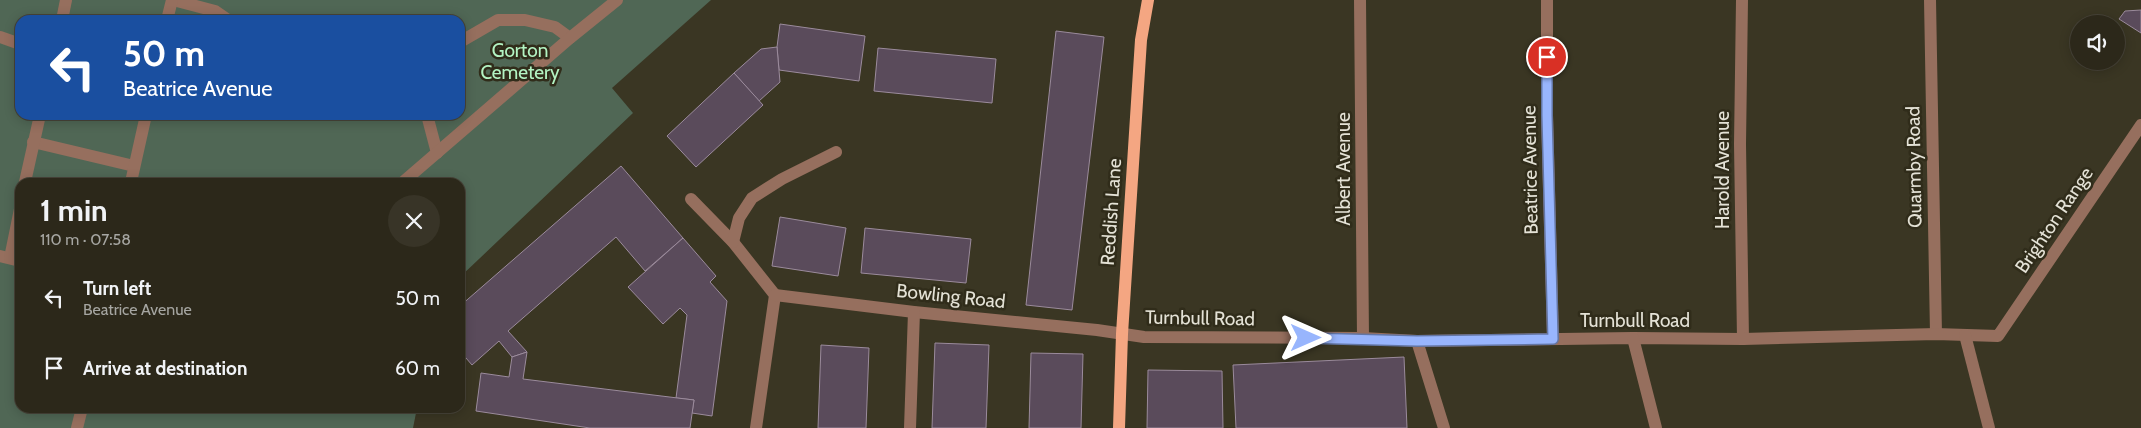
<!DOCTYPE html>
<meta charset="utf-8">
<style>
:root{--surface:#2c281a;--page:#383427;--text:#f1f3f6;--muted:#a6a6a2;--line:#484439}
body{margin:0;font-family:Cabin,sans-serif;background:var(--page);color:var(--text);height:100vh;display:flex;flex-direction:column;font-size:19px;white-space:nowrap}
*{box-sizing:border-box;margin:0}
p{font-size:16px;color:var(--muted)}
.icon{flex:none;width:28px;height:28px;fill:none;stroke:currentColor;stroke-width:2;stroke-linecap:round;stroke-linejoin:round}
.map{position:relative;flex:1;overflow:hidden}
.side{position:absolute;left:15px;top:178px;width:450px;height:235px;display:flex;flex-direction:column;background:var(--surface);border-radius:15px;box-shadow:0 2px 12px #0003,0 0 0 1px var(--line)}
.side>*{flex:none}
.hud{position:absolute;left:15px;top:15px;width:450px;height:105px;border-radius:15px;box-shadow:0 2px 12px #0003,0 0 0 1px var(--line);background:#1a4fa0;color:#fff;overflow:hidden}
.fabs{position:absolute;left:2070px;top:15px;display:grid;gap:10px}
.fabs a{display:grid;place-items:center;width:55px;height:55px;border-radius:50%;background:var(--surface);box-shadow:0 2px 12px #0003,0 0 0 1px var(--line);font-size:25px}
.pin{position:absolute;display:grid;place-items:center;width:42px;height:42px;color:#fff;margin:-21px;border:2px solid #fff;border-radius:50%;box-shadow:0 1px 5px #0007}
.me{position:absolute;width:55px;margin:-28px;rotate:90deg;stroke-linejoin:round;filter:drop-shadow(0 0 4px #0008)}
.turn{display:flex;align-items:center;gap:18px;height:105px;padding:0 25px;font-size:22px}
.turn .icon{width:65px;height:65px;stroke-width:2.5}
.turn b{display:block;font-size:35px;line-height:42px}
.round{display:grid;place-items:center;flex:none;width:52px;height:52px;border-radius:26px;background:var(--page)}
.headline{display:flex;align-items:center;justify-content:space-between;height:85px;padding:0 25px}
h1{font-size:30px;font-weight:700;line-height:38px}
ul{padding:0;list-style:none}
li{display:flex;align-items:center;gap:15px;height:70px;padding:0 25px}
li div{flex:1}
li b{display:block;font-size:19px}
li em{font-style:normal}
.map>svg:first-child{display:block}
.green{fill:#506755;fill-rule:evenodd}
.building{fill:#5a4b5b;stroke:#9b8b9c}
.lines{fill:none;stroke-linecap:round;stroke-linejoin:round}
.minor{stroke:#966f5e;stroke-width:12}
.major{stroke:#f4a682;stroke-width:12}
.route-casing{stroke:#6376a4;stroke-width:12}
.route{stroke:#98b5fd;stroke-width:9}
.labels{text-anchor:middle;dominant-baseline:central;stroke-width:5;stroke-linejoin:round;paint-order:stroke}
.park-label{font-size:19px;fill:#b3f4c3;stroke:#302c1a}
.street-label{font-size:19px;fill:#e4e2d6;stroke:#302c1a}
</style>
<div class="map">
<svg width="2141" height="428" viewBox="0 0 2141 428">
<rect width="100%" height="100%" fill="#3a3623"/>
<path class="green" d="M0,0H711L612,88L633,113L460,277V182H20V408H417L413,428H0ZM20,20H460V115H20Z"/>
<g class="building">
<polygon points="2141,10 2141,33 2119,19 2125,11"/>
<polygon points="780,24 865,36 859,81 779,70 777,47"/>
<polygon points="1056,31 1104,37 1072,310 1026,305"/>
<polygon points="777,47 780,82 759,101 734,73 761,49"/>
<polygon points="878,48 996,59 992,103 874,91"/>
<polygon points="734,73 763,105 696,167 667,136"/>
<polygon points="621,166 683,238 645,271 616,237 508,331 527,352 512,357 499,341 472,365 460,351 460,306"/>
<polygon points="780,217 846,228 838,276 772,266"/>
<polygon points="865,228 971,239 966,283 861,273"/>
<polygon points="683,238 716,276 710,282 727,301 712,416 692,413 694,400 676,398 687,315 680,308 663,324 628,287"/>
<polygon points="935,343 989,345 986,428 932,428"/>
<polygon points="821,345 869,348 866,428 818,428"/>
<polygon points="527,352 523,379 694,400 690,428 590,428 476,411 481,373 509,377 512,357"/>
<polygon points="1031,353 1083,354 1081,428 1029,428"/>
<polygon points="1404,357 1407,428 1236,428 1233,365"/>
<polygon points="1148,370 1222,371 1223,428 1147,428"/>
</g>
<g class="lines">
<g class="minor">
<polyline points="173,0 215,11 228,20"/>
<polyline points="1360,0 1363,338"/>
<polyline points="1547,0 1547,115 1553,339"/>
<polyline points="1742,0 1740,144 1743,339"/>
<polyline points="1930,0 1936,334"/>
<polyline points="62,20 66,0"/>
<polyline points="167,20 172,0"/>
<polyline points="0,37 20,44"/>
<polyline points="460,42 498,20 525,20 555,27 570,38"/>
<polyline points="427,115 437,153"/>
<polyline points="33,142 134,166"/>
<polyline points="25,182 40,115"/>
<polyline points="131,182 146,115"/>
<polyline points="403,182 570,38 617,0"/>
<polyline points="691,199 733,242 775,295 756,428"/>
<polyline points="733,242 739,218 752,198 782,179 836,152"/>
<polyline points="0,256 20,261"/>
<polyline points="10,258 20,209"/>
<polyline points="775,295 914,312 1097,330 1144,337 1363,338 1417,341 1633,338 1743,339 1936,334 1998,336 2141,125"/>
<polyline points="1965,335 1989,428"/>
<polyline points="1633,338 1656,428"/>
<polyline points="1417,341 1444,428"/>
<polyline points="77,428 82,408"/>
<polyline points="910,428 914,312"/>
</g>
<polyline class="major" points="1119,428 1122,334 1141,40 1148,0"/>
</g>
<g class="lines">
<g class="route-casing">
<polyline id="route" points="1306,338 1417,341 1553,339 1547,115 1547,57"/>
</g>
<use href="#route" class="route"/>
</g>
<g class="labels">
<g class="park-label">
<text x="520" y="50">Gorton<tspan x="520" dy="22">Cemetery</tspan></text>
</g>
<g class="street-label">
<text transform="translate(1914 167) rotate(-91)">Quarmby Road</text>
<text transform="translate(1343 169) rotate(-90)">Albert Avenue</text>
<text transform="translate(1530 170) rotate(-91)">Beatrice Avenue</text>
<text transform="translate(1722 170) rotate(-90)">Harold Avenue</text>
<text transform="translate(1111 212) rotate(-86)">Reddish Lane</text>
<text transform="translate(2054 220) rotate(-56)">Brighton Range</text>
<text transform="translate(951 296) rotate(6)">Bowling Road</text>
<text transform="translate(1200 318) rotate(1)">Turnbull Road</text>
<text x="1635" y="320">Turnbull Road</text>
</g>
</g>
</svg>
<div class="fabs">
<a><svg class="icon" aria-label="sound" viewBox="0 0 24 24"><path d="M4 9h4l5-4v14l-5-4H4zM17 9q2 3 0 6"/></svg></a>
</div>
<div class="pin" style="left:1547px;top:57px;background:#d93025"><svg class="icon" aria-label="arrive" viewBox="0 0 24 24"><path d="M6 21V4h12l-3 4 3 4H6"/></svg></div>
<svg class="me" style="left:1306px;top:338px" viewBox="-20 -20 40 40"><path d="M0-17L14 15 0 8-14 15z" fill="#98b5fd" stroke="#fff" stroke-width="4"/></svg>
<div class="hud">
<div class="turn"><svg class="icon" aria-label="left" viewBox="0 0 24 24"><path d="M17 20v-9H6M10 6l-5 5 5 5"/></svg><div><b>50 m</b>Beatrice Avenue</div></div>
</div>
<section class="side">
<div class="headline"><div><h1>1 min</h1><p>110 m · 07:58</p></div><a class="round"><svg class="icon" aria-label="close" viewBox="0 0 24 24"><path d="M6 6l12 12M18 6L6 18"/></svg></a></div>
<ul>
<li><svg class="icon" aria-label="left" viewBox="0 0 24 24"><path d="M17 20v-9H6M10 6l-5 5 5 5"/></svg><div><b>Turn left</b><p>Beatrice Avenue</p></div><em>50 m</em></li>
<li><svg class="icon" aria-label="arrive" viewBox="0 0 24 24"><path d="M6 21V4h12l-3 4 3 4H6"/></svg><div><b>Arrive at destination</b></div><em>60 m</em></li>
</ul>
</section>
</div>
